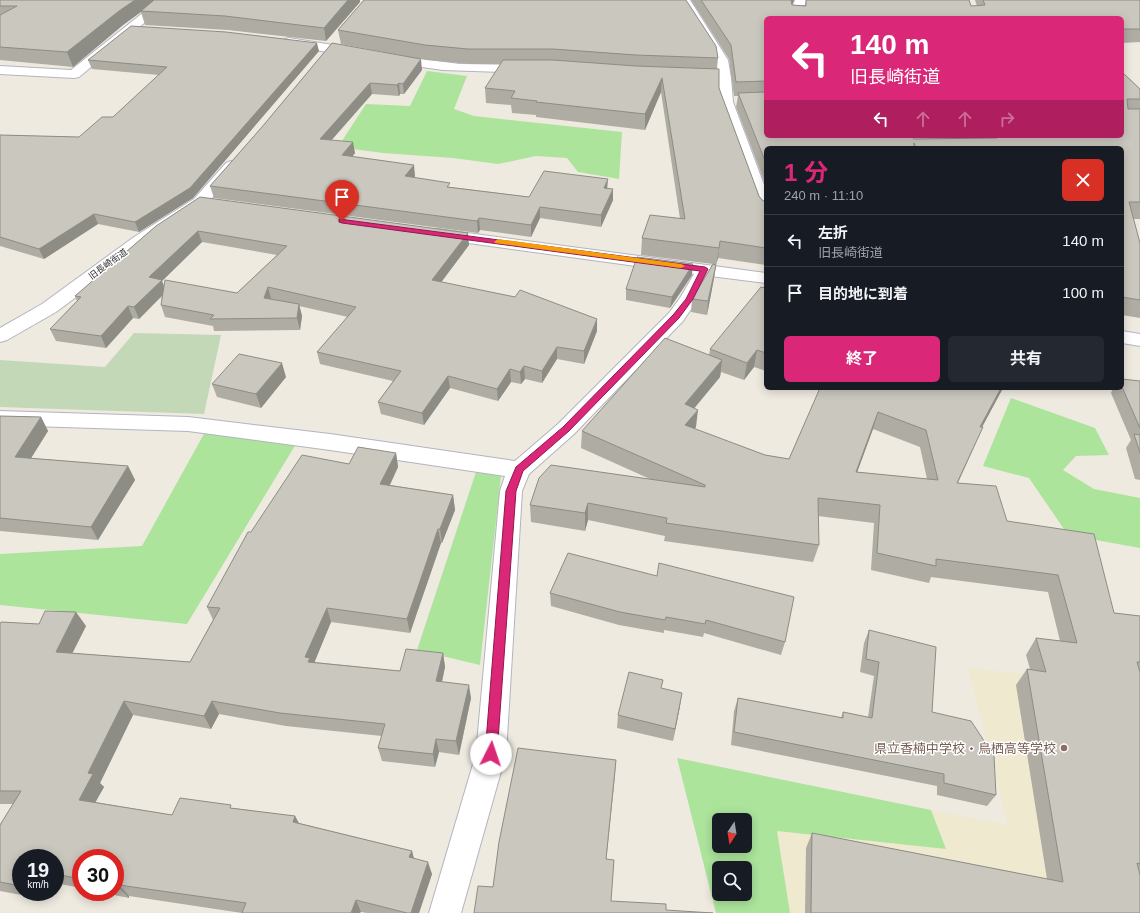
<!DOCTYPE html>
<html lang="ja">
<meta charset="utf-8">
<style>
:root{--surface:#171b24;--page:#242831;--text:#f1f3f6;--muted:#9ea1a6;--line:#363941;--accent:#db2777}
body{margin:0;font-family:Arial,"Noto Sans JP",sans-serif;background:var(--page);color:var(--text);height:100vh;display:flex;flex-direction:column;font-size:15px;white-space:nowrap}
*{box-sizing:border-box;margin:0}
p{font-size:13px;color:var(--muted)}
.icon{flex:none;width:22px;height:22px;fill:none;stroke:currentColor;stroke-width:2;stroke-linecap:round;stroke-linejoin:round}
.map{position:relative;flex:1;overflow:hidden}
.sheet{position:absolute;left:764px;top:146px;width:360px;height:244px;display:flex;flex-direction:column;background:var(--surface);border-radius:6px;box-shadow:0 2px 10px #0003}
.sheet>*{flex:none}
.banner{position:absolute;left:764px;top:16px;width:360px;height:122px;border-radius:6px;box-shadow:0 2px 10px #0003;background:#db2777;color:#fff;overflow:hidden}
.needle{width:26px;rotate:192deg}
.buttons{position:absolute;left:712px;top:813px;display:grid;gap:8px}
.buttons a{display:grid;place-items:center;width:40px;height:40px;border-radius:6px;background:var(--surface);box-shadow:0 2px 10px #0003;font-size:20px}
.speed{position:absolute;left:12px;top:849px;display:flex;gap:8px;font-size:20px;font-weight:700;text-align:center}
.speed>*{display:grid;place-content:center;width:52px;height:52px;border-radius:50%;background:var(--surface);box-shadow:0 2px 10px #0003;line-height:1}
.speed small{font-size:10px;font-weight:400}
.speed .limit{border:6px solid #d22;background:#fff;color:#111}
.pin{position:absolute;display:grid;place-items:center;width:34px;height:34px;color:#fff;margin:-41px -17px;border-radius:50% 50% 50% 0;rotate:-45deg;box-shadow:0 0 4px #0007}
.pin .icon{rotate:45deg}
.me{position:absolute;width:44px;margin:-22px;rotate:4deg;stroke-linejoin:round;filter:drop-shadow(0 0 3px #0008)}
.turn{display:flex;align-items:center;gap:14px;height:84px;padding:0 20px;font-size:18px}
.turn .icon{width:52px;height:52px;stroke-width:2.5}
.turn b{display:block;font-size:28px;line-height:34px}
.lanes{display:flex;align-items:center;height:38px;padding:0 20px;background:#0003;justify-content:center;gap:20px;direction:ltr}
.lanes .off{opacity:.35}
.round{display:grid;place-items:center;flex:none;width:42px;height:42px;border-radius:6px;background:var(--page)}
.summary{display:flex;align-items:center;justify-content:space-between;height:68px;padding:0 20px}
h1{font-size:24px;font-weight:700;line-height:30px;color:var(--accent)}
.action{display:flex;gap:8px;margin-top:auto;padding:8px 20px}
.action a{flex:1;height:46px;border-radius:6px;background:var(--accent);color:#fff;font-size:16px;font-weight:700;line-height:46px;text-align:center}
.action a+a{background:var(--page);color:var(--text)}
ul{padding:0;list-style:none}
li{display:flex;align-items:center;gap:12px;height:52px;padding:0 20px;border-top:1px solid var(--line)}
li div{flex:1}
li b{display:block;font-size:15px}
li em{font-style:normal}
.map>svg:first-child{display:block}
.education{fill:#efe9cf}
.green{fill:#ace49c;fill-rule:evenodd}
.cemetery{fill:#c3d8b7}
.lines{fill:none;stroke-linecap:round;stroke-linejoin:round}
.minor-casing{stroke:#b3b4c0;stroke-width:2}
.minor{fill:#fff;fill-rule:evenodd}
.wall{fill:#aeaca3;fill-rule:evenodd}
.shaded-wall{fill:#8d8c85}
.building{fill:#cac8be;stroke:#8d8c85;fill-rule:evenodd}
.route{fill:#db2777;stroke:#8e194d}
.slow{fill:#f59e0b}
.education-dot{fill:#8d6e63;stroke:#fff;stroke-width:1.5}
.labels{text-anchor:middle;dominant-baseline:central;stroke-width:3;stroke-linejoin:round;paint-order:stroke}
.far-street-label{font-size:9px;fill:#2d2d2d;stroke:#fff}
.near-education-label{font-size:13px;fill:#785e54;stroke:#fff;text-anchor:end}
</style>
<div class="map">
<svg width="1140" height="913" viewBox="0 0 1140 913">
<rect width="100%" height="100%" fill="#eeeae0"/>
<polygon class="education" points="968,668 1140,686 1140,913 790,913 777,831 945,849 931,810 1008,825"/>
<g class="green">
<polygon points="427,71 467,76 454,109 474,116 622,132 619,179 578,172 567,158 536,156 498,164 453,158 383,153 338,147 366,104 410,106"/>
<polygon points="1011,398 1095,428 1109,455 1076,456 1063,470 1094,489 1140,498 1140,548 1068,535 1029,478 983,466"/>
<polygon points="205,432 296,444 187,624 0,605 0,554 142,546"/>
<polygon points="476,472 501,476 480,665 417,650"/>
<path d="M677,758L931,810L946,849L777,831L790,913H716ZM719,820H745V846H719ZM719,868H745V894H719Z"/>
</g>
<polygon class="cemetery" points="134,333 221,335 204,414 0,407 0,360 105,367"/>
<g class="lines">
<g class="minor-casing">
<g id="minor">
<polygon points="159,0 172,0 79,77 74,78 0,74 0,66 71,70"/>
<polygon points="678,0 690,0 728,60 731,78 733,102 766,190 766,217 760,215 758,212 719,102 719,82 689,81 684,80 683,77 684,74 689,73 718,74 716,60"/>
<polygon points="795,0 807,0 802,13 803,18 791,18 790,13"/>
<polygon points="289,38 358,49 362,50 364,53 362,56 358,57 285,45 283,42 285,39"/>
<polygon points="391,55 460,64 528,65 533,66 534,69 533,72 528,73 443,70 387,62 385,59 387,56"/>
<polygon points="231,161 236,163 239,166 206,205 146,245 56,312 7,340 0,342 0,328 42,304 134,237 194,199 226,163"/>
<polygon points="438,229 766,273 766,283 710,276 698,299 683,321 574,434 529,474 522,491 506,754 461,913 429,913 476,754 500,491 505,476 330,450 188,431 0,425 0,411 188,417 330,434 515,461 558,424 669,313 680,298 694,274 432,238 430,234 432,230"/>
<polygon points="1122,331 1140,334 1140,346 1122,343"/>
</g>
</g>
<use href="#minor" class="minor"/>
</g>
<g class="wall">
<polygon points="0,0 360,2 326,41 228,30 145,25 141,12 123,25 73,67 0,60"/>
<polygon points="691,0 794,0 792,5 805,5 806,0 971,6 977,6 975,0 1140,0 1140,42 1122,43 1122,18 766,18 766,136 914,139 981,138 979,136 1122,136 1122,72 1140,89 1140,219 1133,219 1140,243 1140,318 1122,315 1122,148 766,148 766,186 736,107 738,96 734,96 729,59"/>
<polygon points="338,30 718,58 717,69 719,88 759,196 762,200 766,202 766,265 718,258 716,265 714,278 707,315 691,312 692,299 713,264 641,255 642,238 680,219 661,92 645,130 536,117 536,115 512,113 511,105 486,103 485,88 501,64 469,64 426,60 341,44"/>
<polygon points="332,43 422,70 404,94 400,94 399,96 372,94 331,140 355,153 352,157 415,176 414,178 450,187 529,197 607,188 613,200 601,227 540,218 531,237 480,230 478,233 214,198 210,186 262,127"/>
<polygon points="319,51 193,198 139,232 98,224 44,259 0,246 0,135 79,137 113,117 159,75 92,69 88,60"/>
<path d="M156,226L469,245L441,282L597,331L584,364L557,359L542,383L525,379L521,384L511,382L498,401L450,388L424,425L381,414L378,402L393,381L320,364L317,352L348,317L299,306L302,316L300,330L214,331L213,326L165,317L161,305L162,295L139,319L133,318L106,348L56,341L50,329L77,301L75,296ZM202,242L277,255L237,293L164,286L162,281Z"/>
<polygon points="692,275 670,308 626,300 626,289"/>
<path d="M766,288V371L754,367L744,380L721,372L720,377L694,408L696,427L694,429L765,455L789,459L820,389L817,388H1003L982,427L975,445L958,483L1007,521L1114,613L1140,616V913H805L806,848L812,833L1047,879L1016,685L1027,669H1030L1026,655L1036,638L1060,641L1048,592L931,577L929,583L871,570L874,523L818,516L819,545L813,562L664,541L665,536L588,520L585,531L531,522L530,505L650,479L581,448L582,431L709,355L710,349ZM873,429L920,447L927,479L857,472Z"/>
<polygon points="286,377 261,408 217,397 212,384"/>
<polygon points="1140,381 1140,480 1135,479 1126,448 1131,440 1111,393 1113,388 1122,388"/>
<polygon points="0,416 41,417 48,431 31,458 128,466 135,480 98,540 0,531"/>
<polygon points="396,453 398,467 390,485 453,495 455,510 442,543 441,543 410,633 331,622 314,662 400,671 443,653 445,667 442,682 471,698 459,755 439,752 435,767 382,761 378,748 382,736 286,726 219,714 211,729 133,715 100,783 104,787 95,802 172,815 233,808 295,816 299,823 412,851 414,859 432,874 419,913 367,913 361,912 242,913 129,896 129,898 99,892 115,892 115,858 81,858 81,888 55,883 55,858 21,858 21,892 47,892 43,899 0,891 0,825 13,804 0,804 0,624 39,624 86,626 72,653 190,662 213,620 207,607 251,532 349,464"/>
<polygon points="568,553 785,642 781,655 704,633 703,637 664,630 664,633 619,625 551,606 550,593"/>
<polygon points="869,630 996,795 987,806 937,795 937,786 731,745 734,711 738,698 841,718 843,712 868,717 874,676 860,672 864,643"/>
<polygon points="662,688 680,706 673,741 617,728 618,715"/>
</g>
<g class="shaded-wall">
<polygon points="135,0 157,0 123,25 73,67 67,52 119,11"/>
<polygon points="348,0 360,0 360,2 326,41 324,28"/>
<polygon points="791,0 794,0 789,12"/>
<polygon points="317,43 319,51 193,198 139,232 135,222"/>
<polygon points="421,59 422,70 404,94 403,84"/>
<polygon points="662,78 661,92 645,130 645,114"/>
<polygon points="370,83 372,94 323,150 320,139"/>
<polygon points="399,83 400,94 399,96 397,85"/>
<polygon points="353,142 355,153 344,166 342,155"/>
<polygon points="414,165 415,176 407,188 405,176"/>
<polygon points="608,179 607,191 604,188"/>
<polygon points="613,189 613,200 601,227 601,215"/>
<polygon points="540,207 540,218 531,237 531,225"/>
<polygon points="94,214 98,224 44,259 39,249"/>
<polygon points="479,218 480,230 478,233 477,221"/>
<polygon points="198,231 202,242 162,281 166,292 139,319 134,307 149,277"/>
<polygon points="468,233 469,245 434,292 432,280"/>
<polygon points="720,241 718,258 716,265 719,248"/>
<polygon points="693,264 692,275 670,308 672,297"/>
<polygon points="716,265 714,278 707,315 708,301"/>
<polygon points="268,287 271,299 264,298"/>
<polygon points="299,304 302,316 300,330 297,318"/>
<polygon points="128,306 133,318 106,348 101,336"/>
<polygon points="597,319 597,331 584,364 584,351"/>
<polygon points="557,347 557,359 542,383 542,371"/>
<polygon points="757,350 754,367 744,380 747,363"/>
<polygon points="722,360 720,377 683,422 685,404"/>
<polygon points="282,363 286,377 261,408 256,394"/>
<polygon points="524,366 525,379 521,384 520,372"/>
<polygon points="510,369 511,382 498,401 497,389"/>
<polygon points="448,376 450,388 424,425 422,413"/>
<polygon points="1001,388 1003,388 973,444 980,427"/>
<polygon points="698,410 696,427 683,443 685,425"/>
<polygon points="878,412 873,429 851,489 856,472"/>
<polygon points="41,417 48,431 23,471 15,457"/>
<polygon points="396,453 398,467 383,499 380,484"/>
<polygon points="128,466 135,480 98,540 91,527"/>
<polygon points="453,495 455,510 442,543 440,529"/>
<polygon points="588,503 588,520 585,531 585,513"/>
<polygon points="438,529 441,543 410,633 407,619"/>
<polygon points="327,608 331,622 313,666 315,672 305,657"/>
<polygon points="76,612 86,626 66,666 56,652"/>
<polygon points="443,653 445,667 439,695 436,681"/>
<polygon points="469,685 471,698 459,755 456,741"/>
<polygon points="682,693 680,706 673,741 675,729"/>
<polygon points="124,701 133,715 100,783 104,787 90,812 79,800 88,773"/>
<polygon points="212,701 219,714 211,729 204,716"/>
<polygon points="436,739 439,752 435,767 433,754"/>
<polygon points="616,760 615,775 605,872 606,859"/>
<polygon points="295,816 301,828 293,822"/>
<polygon points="412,851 415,863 409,857"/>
<polygon points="428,862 432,874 419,913 411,913"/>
<polygon points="119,885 129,896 129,898 118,887"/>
<polygon points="36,892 47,892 43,899"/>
<polygon points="356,900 361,912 360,913 351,913"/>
</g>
<g class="building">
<polygon points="0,0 135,0 119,11 67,52 0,47 0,15 17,6 0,6"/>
<polygon points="154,0 348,0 324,28 225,16 141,11"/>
<polygon points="364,0 686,0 716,46 718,58 636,55 553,49 468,49 425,45 338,30"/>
<polygon points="701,0 791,0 792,5 806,6 806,0 969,0 971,6 985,5 983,0 1140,0 1140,29 1122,29 1122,18 766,18 766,81 736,82 731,45"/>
<polygon points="131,26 226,32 317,43 190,188 135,222 94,214 39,249 0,237 0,135 79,137 102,117 113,117 167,67 88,60"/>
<polygon points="332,43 421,59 403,84 399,83 397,85 370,83 320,139 353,142 342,155 414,165 405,176 450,183 447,187 529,197 544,171 608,179 604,188 613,189 601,215 540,207 531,225 479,218 477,221 210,186 262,127"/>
<polygon points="503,60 553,60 636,66 719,69 719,88 759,196 762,200 766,202 766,248 720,241 719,248 642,238 650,215 685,219 662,78 645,114 536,102 537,101 511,98 515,91 485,88"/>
<polygon points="1122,72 1140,89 1140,99 1127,99 1128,109 1140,109 1140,202 1129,202 1140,243 1140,300 1122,297 1122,148 916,148 914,143 914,148 766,148 766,163 738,93 766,92 766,136 912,136 914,139 997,138 996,136 1122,136"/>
<polygon points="200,197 468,233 432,280 515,297 520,290 597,319 584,351 557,347 542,371 524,366 520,372 510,369 497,389 448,376 422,413 378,402 401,371 317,352 356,307 268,287 264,298 299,304 297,318 210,319 214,315 161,305 165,280 237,293 287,246 198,231 149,277 162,280 134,307 128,306 101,336 50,329 81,297 75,296 156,226"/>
<polygon points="637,257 693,264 672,297 626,289"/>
<polygon points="713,264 716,265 708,301 692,299"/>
<polygon points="761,287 766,288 766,353 757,350 747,363 710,349"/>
<path d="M665,338L722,360L685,404L698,410L685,425L765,455L789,459L820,388H1001L980,427H983L957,483L996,486L1007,521L1094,534L1114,613L1140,616V662H1137L1140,672V864L1137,863L1140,875V913H811L812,833L1063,882L1027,669L1046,672L1036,638L1077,643L1058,575L936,559V566L877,553L880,505L818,498L819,545L666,523L667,518L588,503L585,513L530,505L539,478L551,465L705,487V485L582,431ZM878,412L926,430L938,480L856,472Z"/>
<polygon points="239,354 282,363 256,394 212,384"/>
<polygon points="1122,379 1140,381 1140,428 1122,387"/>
<polygon points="0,416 41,417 15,457 128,466 91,527 0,518"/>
<polygon points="1134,434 1140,435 1140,453"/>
<polygon points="358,447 396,453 380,484 453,495 440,529 438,529 407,619 327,608 305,657 310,658 308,662 400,671 406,649 443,653 436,681 469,685 456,741 436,739 433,754 378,748 385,724 280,713 212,701 204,716 124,701 88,773 93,774 79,800 172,815 180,798 231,805 230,808 295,816 293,822 412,851 409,857 428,862 411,913 407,913 356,900 351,913 242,913 246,903 119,885 118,887 115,886 115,858 81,858 81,879 55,874 55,858 21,858 21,886 0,882 0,825 21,791 0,791 0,624 1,622 39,624 45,611 76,612 56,652 190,662 220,608 207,607 248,532 251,532 302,455 349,464"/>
<polygon points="568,553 657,576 659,563 794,597 785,642 706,620 705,624 666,617 665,620 620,612 550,593"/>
<polygon points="869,630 936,647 932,712 971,721 994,756 996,795 944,783 944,774 734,732 738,698 843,718 843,712 872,718 879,662 866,659"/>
<polygon points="629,672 663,680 661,688 682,693 675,729 618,715"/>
<polygon points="518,748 616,760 606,859 614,860 611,901 666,904 666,910 713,913 474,913 478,886 493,887 499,842"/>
</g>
<polygon class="route" points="339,219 705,267 708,269 693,299 679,318 569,431 523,471 516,491 497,754 496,758 491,759 487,758 485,754 506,491 516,467 563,427 673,315 686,299 700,271 342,223 339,222"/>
<polygon class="slow" points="498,239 681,264 685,266 681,268 495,243 494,242"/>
<circle class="education-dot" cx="1064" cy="748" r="4"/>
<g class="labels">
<g class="far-street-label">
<text transform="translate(108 264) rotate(-36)">旧長崎街道</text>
</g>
<g class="near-education-label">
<text x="1056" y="748">県立香楠中学校・鳥栖高等学校</text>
</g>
</g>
</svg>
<div class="buttons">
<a><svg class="needle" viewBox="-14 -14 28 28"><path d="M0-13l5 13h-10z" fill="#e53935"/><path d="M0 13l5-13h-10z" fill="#9ea1a6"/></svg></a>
<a><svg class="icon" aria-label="search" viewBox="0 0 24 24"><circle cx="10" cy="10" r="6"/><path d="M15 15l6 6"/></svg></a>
</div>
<div class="speed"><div>19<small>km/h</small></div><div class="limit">30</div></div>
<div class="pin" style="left:342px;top:221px;background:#d93025"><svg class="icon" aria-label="arrive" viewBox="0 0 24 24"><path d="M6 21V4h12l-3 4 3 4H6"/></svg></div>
<svg class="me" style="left:491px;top:754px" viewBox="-20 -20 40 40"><circle r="19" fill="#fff"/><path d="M0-13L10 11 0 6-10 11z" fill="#db2777"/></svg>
<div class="banner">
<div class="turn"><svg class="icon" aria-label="left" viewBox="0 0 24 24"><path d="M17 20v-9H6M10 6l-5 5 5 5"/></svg><div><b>140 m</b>旧長崎街道</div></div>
<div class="lanes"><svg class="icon" aria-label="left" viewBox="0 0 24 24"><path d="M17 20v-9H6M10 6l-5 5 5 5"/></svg><svg class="icon off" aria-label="ahead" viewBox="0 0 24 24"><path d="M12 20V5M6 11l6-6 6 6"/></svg><svg class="icon off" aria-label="ahead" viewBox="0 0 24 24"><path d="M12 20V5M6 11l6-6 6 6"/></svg><svg class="icon off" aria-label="right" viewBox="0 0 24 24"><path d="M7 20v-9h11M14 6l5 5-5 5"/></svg></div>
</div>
<section class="sheet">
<div class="summary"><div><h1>1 分</h1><p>240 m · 11:10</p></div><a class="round" style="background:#d93025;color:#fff"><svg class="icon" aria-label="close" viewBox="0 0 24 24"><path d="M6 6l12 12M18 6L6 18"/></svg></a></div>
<ul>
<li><svg class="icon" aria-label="left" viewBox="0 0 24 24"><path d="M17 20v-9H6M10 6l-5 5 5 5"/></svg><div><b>左折</b><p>旧長崎街道</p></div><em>140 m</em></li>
<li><svg class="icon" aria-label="arrive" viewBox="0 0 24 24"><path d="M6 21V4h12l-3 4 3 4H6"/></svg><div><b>目的地に到着</b></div><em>100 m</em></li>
</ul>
<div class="action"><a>終了</a><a>共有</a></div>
</section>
</div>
